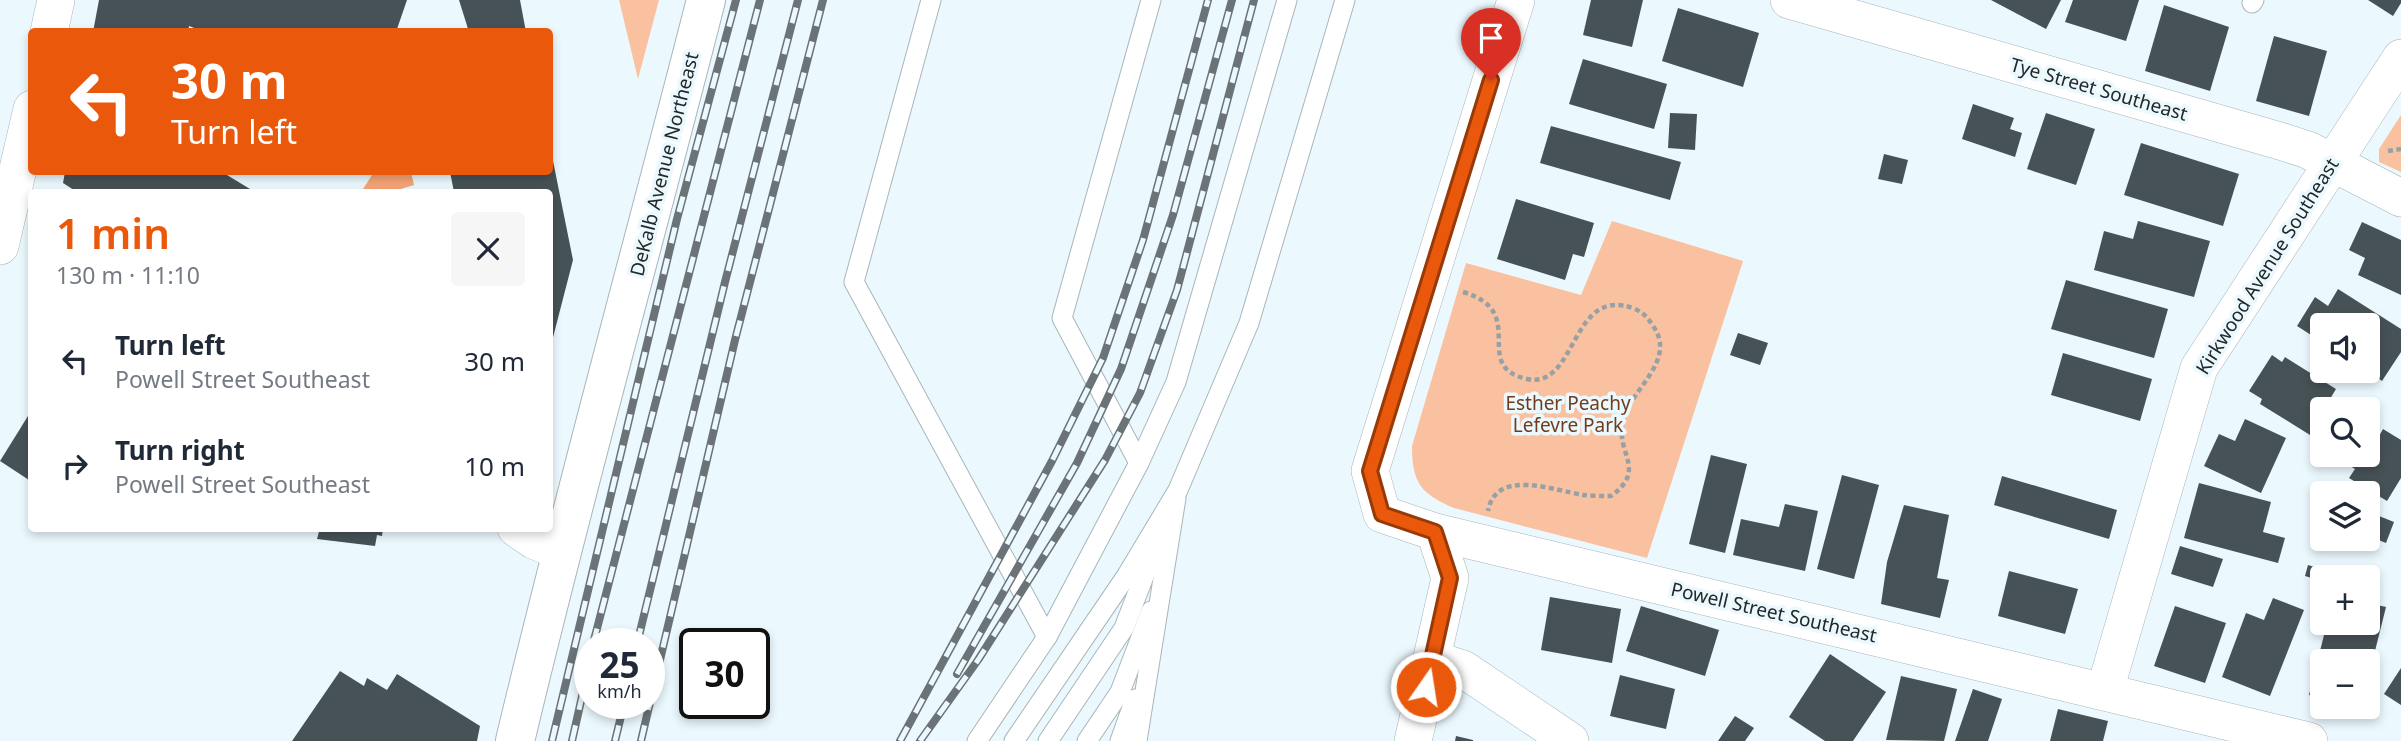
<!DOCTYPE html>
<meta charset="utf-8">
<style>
:root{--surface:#fff;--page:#f6f6f7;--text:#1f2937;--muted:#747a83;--accent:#ea580c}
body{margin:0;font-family:"Noto Sans",sans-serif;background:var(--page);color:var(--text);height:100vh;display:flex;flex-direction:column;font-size:26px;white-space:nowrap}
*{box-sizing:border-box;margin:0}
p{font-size:23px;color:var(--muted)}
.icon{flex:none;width:38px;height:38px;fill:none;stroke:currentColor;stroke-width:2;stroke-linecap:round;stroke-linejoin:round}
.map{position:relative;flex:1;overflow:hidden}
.drawer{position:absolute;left:28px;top:189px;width:525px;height:343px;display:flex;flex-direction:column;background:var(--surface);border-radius:7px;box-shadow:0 4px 10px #0003}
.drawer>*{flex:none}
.guide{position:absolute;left:28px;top:28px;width:525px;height:147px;border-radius:7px;box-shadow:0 4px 10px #0003;background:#ea580c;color:#fff;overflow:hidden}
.buttons{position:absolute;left:2310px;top:313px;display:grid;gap:14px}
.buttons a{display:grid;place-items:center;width:70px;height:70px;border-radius:7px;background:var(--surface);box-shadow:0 4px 10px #0003;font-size:35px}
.speed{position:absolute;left:574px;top:628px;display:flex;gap:14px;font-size:35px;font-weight:700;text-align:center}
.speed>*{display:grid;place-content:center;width:91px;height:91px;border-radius:50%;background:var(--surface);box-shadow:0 4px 10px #0003;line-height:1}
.speed small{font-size:18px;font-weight:400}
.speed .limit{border:4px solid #111;border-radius:10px;background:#fff;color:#111}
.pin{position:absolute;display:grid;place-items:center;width:60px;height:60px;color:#fff;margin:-72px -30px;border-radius:50% 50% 50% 0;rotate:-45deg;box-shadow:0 0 7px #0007}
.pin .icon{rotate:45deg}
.me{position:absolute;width:77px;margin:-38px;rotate:13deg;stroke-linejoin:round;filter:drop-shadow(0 0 5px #0008)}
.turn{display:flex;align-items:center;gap:24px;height:147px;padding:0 28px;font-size:32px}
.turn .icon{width:91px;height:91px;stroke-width:2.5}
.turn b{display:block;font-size:49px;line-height:60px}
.round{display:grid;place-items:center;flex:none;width:74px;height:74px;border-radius:7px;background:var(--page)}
.head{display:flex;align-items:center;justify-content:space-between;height:119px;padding:0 28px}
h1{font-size:42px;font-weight:600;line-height:52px;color:var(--accent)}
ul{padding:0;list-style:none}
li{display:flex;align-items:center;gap:21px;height:105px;padding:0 28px}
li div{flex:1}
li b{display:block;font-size:26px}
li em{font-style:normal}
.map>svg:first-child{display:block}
.green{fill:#fac1a1}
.water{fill:#f6a576}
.building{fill:#475257}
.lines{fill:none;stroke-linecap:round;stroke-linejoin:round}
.lane-casing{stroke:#a8b5ba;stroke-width:21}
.street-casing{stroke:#a8b5ba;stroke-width:38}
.secondary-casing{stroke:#a8b5ba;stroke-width:40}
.path{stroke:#97a1a5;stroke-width:4.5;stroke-dasharray:5 3.5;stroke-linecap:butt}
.lane{stroke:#fff;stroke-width:19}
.street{stroke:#fff;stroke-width:37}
.secondary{stroke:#fff;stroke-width:38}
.rail-casing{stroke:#6b7377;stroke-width:8}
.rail{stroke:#ebf9fe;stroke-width:5;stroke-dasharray:16;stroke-linecap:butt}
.route-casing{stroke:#983908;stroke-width:18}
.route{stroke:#ea580c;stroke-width:12}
.labels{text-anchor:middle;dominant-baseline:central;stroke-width:7;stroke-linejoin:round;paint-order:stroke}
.street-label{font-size:19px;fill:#23282a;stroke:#ebf9fe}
.park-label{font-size:19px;fill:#703c1b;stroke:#ebf9fe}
</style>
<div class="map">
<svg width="2401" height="741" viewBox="0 0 2401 741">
<rect width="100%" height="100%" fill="#ebf9fe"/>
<g class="green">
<polygon points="619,0 659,0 638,79"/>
<polygon points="2401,115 2401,172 2379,162 2379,149"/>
<path d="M1612,221L1743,261L1647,558L1454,508C1421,494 1412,483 1412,446L1466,263L1581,295Z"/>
</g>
<polygon class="water" points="374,172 411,172 414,185 391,192 361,192"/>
<g class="building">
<polygon points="99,0 407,0 396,32 205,32 189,26 188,32 93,32"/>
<polygon points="459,0 520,0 526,32 469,32"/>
<polygon points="1591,0 1643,0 1632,47 1583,35"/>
<polygon points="1991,0 2061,0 2046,29"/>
<polygon points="2073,0 2139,0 2126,41 2065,22"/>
<polygon points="2368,0 2401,0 2401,3 2393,16"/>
<polygon points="2164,5 2229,27 2210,91 2145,71"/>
<polygon points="1678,8 1759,33 1743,87 1662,61"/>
<polygon points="2274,36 2327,51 2309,116 2256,101"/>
<polygon points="1583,59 1667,84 1654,129 1569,104"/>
<polygon points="1973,104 2014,118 2010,129 2022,133 2015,157 1962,139"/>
<polygon points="1670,113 1697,114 1695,150 1668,148"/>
<polygon points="2046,113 2095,129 2076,185 2027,169"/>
<polygon points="1551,126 1681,162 1670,200 1540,163"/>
<polygon points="2141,143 2239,174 2223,226 2124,195"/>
<polygon points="551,151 573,260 550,349 550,192 454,192 450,172 550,172"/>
<polygon points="1884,154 1908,160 1902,184 1878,179"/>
<polygon points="65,172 222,172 255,192 77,192 63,183"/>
<polygon points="1516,199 1594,223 1584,257 1573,254 1565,280 1497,259"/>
<polygon points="2138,221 2210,241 2194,297 2094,270 2104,231 2133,239"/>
<polygon points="2362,222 2401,240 2401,295 2358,275 2365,258 2349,250"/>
<polygon points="2066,280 2168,309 2154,358 2051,329"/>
<polygon points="2338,289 2401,329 2401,352 2382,381 2368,371 2368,326 2322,326 2322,342 2297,326 2315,297 2328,306"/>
<polygon points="1738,333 1768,343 1760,365 1730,355"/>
<polygon points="2063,353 2152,379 2140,421 2051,395"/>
<polygon points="2272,355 2282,362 2285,357 2336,389 2330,399 2348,410 2322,410 2322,426 2317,423 2310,435 2260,404 2262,399 2249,391"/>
<polygon points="28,416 32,418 32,482 0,461"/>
<polygon points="2245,419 2286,438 2261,493 2204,466 2219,434 2235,441"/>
<polygon points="2383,429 2401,440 2401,478 2387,501 2349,478 2355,469 2347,464 2352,455 2368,455 2368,435 2377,440"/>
<polygon points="1711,455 1747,464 1725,553 1689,544"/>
<polygon points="1842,475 1879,485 1854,579 1817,569"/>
<polygon points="2002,476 2117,510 2109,539 1994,505"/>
<polygon points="2199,483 2271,502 2263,532 2285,538 2278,563 2184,538"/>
<polygon points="1785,504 1818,511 1805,571 1733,555 1741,519 1779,527"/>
<polygon points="1904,505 1949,515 1937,578 1949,580 1940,618 1881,604 1887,562"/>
<polygon points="2379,516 2394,522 2386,543 2371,537"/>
<polygon points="320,528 383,528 382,536 377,535 375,546 317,539"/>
<polygon points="2180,546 2223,559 2213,587 2171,574"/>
<polygon points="2308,565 2328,571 2322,581 2305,576"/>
<polygon points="2009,571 2078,589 2065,634 1998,616"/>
<polygon points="1550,597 1621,609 1612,663 1541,650"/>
<polygon points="2273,598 2304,610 2270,696 2222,677 2246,613 2264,620"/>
<polygon points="2368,603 2386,607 2369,675 2368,662 2322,662 2322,698 2309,695 2327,623 2368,623"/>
<polygon points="1641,606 1719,630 1705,676 1626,651"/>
<polygon points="2175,606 2226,623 2205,683 2154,666"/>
<polygon points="1830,654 1886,692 1853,741 1825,741 1789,717"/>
<polygon points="2401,668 2401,705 2384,694"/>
<polygon points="340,671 364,686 367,678 387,690 397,674 480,726 477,741 292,741"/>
<polygon points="1620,675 1675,689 1666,729 1610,716"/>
<polygon points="1901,676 1957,689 1944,741 1886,740"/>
<polygon points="1973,689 2002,699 1988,741 1955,741"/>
<polygon points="2058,709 2108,721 2103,741 2050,741"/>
<polygon points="1735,716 1754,728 1745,741 1718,741"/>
<polygon points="1456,736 1473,740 1473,741 1455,741"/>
</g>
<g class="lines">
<g class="lane-casing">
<g id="lane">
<polyline points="931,0 854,282 1047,637"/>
<polyline points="2252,3 2254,0"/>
<polyline points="1139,463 1062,318 1151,0"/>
<polyline points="977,741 1047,637 1139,463 1176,382 1287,0"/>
<polyline points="1014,741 1127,575 1178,490 1249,323 1345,0"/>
<polyline points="1048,741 1124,628 1158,540"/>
<polyline points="1087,741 1120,692 1151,611"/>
<polyline points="1120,741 1135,699"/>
<polyline points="1137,741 1176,498"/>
</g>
</g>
<g class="street-casing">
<g id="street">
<polyline points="1516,0 1370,471 1382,514 1435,532 2309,741"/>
<polyline points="1789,0 2280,141 2308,150 2401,198"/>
<polyline points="49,32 56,0"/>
<polyline points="0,246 32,109"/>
<polyline points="516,528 533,540 560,551"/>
<polyline points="1432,659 1463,669 1570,741"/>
<polyline points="2105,690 2199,368 2401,58"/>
<polyline points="1413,741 1450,578 1435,532"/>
</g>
</g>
<g class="secondary-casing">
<path id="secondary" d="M515,741C574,493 643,247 706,0"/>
</g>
<g class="path">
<polyline points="2388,151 2401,149"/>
<path d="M1463,292C1531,312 1469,366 1527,379C1578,390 1570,283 1635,309C1644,313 1648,318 1653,326C1678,361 1630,389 1623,421C1615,454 1648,469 1611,496C1602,496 1592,496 1584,495C1555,491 1496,467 1488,511"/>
</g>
<use href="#lane" class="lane"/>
<use href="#street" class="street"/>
<use href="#secondary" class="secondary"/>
<g class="rail-casing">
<g id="rail">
<polyline points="593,644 760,0"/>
<polyline points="637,644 725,282 798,0"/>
<polyline points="957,674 1077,463 1121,369 1173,215 1232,0"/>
<polyline points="552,741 677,219 736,0"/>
<polyline points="572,741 590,661"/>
<polyline points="615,741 624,704"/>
<polyline points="641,741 735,340 823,0"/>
<polyline points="900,741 1052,461 1103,358 1143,240 1208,0"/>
<polyline points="920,741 978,660 1105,460 1140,393 1177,290 1254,0"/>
</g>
</g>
<use href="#rail" class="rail"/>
</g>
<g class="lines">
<g class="route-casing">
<polyline id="route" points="1426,687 1450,578 1435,532 1382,514 1370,471 1491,80"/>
</g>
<use href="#route" class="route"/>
</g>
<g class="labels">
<g class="street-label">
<text transform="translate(2099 89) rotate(16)">Tye Street Southeast</text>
<text transform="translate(664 164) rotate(-76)">DeKalb Avenue Northeast</text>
<text transform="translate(2267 266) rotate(-58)">Kirkwood Avenue Southeast</text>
<text transform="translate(1774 612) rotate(13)">Powell Street Southeast</text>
</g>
<g class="park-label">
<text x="1568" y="403">Esther Peachy<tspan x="1568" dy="22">Lefevre Park</tspan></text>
</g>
</g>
</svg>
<div class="buttons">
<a><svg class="icon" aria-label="sound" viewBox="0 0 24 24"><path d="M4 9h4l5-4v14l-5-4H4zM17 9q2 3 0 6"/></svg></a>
<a><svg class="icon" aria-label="search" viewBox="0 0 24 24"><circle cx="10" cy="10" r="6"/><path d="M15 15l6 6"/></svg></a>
<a><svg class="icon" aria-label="layers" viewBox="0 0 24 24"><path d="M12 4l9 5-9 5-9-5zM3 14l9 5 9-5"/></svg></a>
<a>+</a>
<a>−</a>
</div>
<div class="speed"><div>25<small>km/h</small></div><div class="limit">30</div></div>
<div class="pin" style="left:1491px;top:80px;background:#d93025"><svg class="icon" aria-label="arrive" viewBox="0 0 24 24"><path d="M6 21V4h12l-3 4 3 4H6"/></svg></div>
<svg class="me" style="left:1426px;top:687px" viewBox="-20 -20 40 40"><circle r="17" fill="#ea580c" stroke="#fff" stroke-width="3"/><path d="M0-11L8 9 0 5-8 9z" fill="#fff"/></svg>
<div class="guide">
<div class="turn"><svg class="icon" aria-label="left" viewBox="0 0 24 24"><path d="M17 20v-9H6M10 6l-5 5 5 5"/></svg><div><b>30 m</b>Turn left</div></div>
</div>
<section class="drawer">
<div class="head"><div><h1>1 min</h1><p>130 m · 11:10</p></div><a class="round"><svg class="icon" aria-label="close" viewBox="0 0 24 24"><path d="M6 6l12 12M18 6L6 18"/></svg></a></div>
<ul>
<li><svg class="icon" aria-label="left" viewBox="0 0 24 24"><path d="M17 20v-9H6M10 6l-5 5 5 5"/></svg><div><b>Turn left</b><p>Powell Street Southeast</p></div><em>30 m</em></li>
<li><svg class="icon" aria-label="right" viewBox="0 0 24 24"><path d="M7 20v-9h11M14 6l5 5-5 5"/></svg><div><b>Turn right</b><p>Powell Street Southeast</p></div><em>10 m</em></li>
</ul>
</section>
</div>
